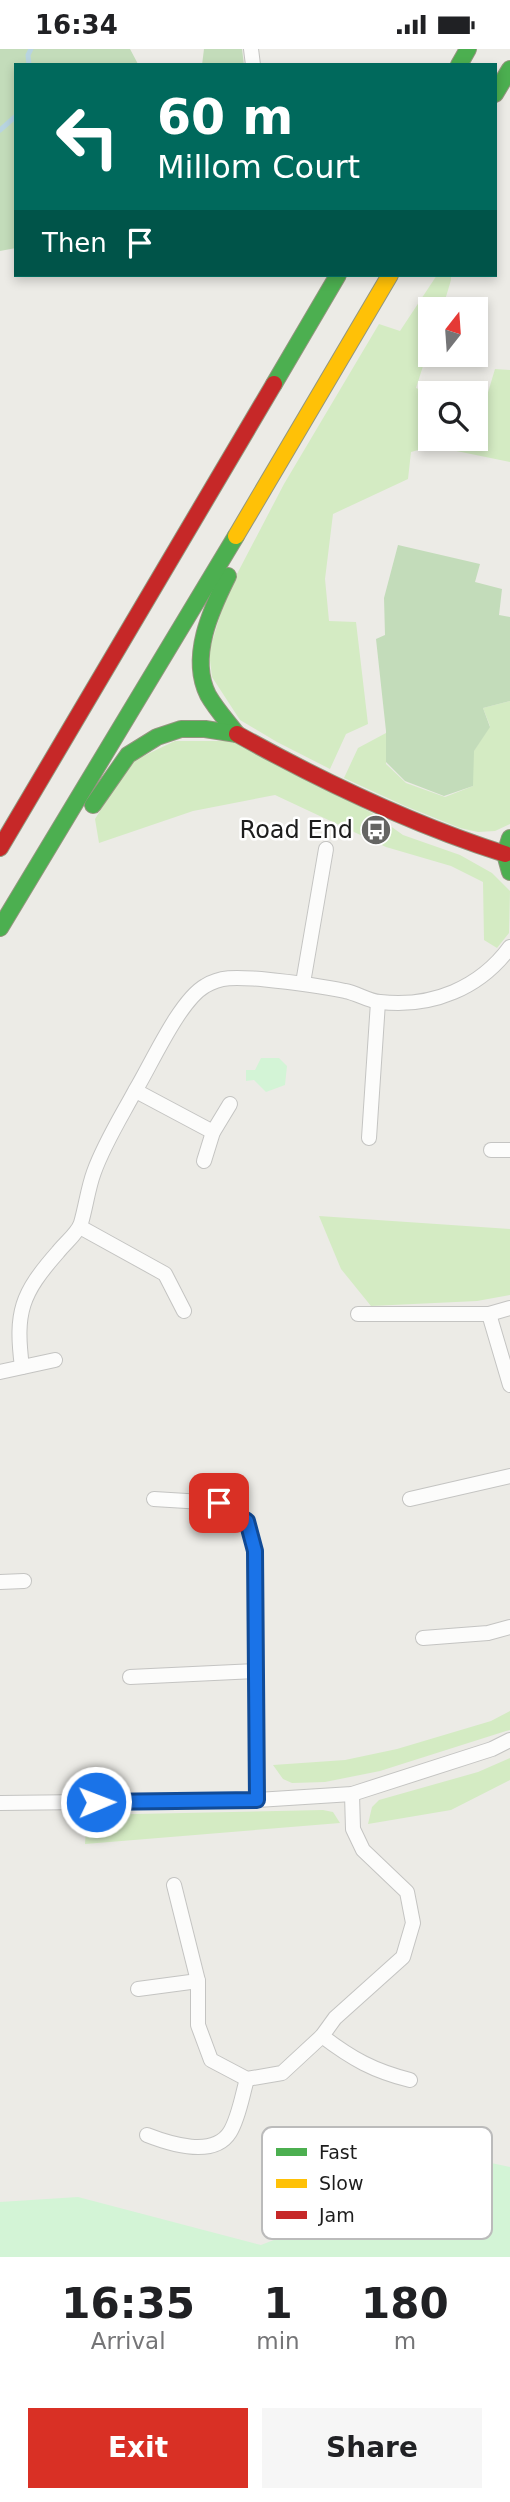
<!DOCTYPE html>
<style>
:root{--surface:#fff;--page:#f6f6f6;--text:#202124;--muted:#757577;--accent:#d93025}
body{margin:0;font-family:"DejaVu Sans",sans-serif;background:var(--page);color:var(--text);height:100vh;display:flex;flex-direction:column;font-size:26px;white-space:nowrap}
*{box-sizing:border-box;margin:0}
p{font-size:23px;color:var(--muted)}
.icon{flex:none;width:38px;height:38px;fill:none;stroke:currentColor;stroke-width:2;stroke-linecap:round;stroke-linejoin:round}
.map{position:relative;height:2208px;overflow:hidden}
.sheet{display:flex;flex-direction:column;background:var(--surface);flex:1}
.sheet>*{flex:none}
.guide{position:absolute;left:14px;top:14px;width:483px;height:214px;border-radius:0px;box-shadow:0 4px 10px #0003;background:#00695c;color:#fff;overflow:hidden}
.needle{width:46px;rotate:17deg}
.controls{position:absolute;left:418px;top:248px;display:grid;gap:14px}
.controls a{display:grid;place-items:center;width:70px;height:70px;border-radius:0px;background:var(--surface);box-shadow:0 4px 10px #0003;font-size:35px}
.pin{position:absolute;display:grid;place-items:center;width:60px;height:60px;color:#fff;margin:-30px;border-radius:14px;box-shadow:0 4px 10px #0006}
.me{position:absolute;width:77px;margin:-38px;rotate:89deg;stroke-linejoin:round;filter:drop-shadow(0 0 5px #0008)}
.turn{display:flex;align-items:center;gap:24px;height:147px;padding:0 28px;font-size:32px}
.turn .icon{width:91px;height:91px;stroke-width:2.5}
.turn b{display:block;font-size:49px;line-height:60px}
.then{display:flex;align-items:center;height:66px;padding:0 28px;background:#0003;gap:14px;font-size:26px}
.eta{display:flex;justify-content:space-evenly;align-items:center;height:119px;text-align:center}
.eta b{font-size:42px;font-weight:700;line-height:49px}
.action{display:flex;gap:14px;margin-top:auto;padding:14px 28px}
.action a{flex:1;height:80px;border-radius:0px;background:var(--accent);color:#fff;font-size:28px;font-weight:700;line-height:80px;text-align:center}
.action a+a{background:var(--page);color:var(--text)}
.status{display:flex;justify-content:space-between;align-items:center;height:49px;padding:0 35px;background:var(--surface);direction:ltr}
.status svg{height:19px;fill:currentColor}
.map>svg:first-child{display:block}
.grass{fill:#d4ebc3}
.forest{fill:#c3dcba}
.park{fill:#d3f4d6}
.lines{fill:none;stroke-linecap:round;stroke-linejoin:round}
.stream{stroke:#b8d4e0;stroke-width:5}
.street-casing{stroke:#c4c4c2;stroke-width:16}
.fast-casing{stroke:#92967e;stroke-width:18}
.slow-casing{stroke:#92967e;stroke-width:18}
.jam-casing{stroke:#92967e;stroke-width:18}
.street{stroke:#fcfcfb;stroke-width:14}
.fast{stroke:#4caf50;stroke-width:16}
.slow{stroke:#ffc107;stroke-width:16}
.jam{stroke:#c62828;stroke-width:16}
.route-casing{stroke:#114b97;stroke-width:18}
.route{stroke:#1a73e8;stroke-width:12}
.labels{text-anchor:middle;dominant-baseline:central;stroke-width:5;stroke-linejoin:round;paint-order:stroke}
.poi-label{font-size:24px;fill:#1d1d1d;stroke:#fff;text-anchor:end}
.key{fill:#fff;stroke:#bbb;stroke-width:2}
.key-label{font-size:19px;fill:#1d1d1d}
</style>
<div class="status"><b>16:34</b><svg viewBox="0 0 49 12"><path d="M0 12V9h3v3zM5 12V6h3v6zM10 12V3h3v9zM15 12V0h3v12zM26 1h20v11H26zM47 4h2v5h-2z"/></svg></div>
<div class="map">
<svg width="510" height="2208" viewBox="0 0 510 2208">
<rect width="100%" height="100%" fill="#ecebe6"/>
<g class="grass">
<polygon points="437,226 451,226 451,231 442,261 430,261 430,295 416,339 433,345 430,345 430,390 476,390 476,358 483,360 495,320 510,321 510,413 432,397 411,403 408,430 333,465 325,530 329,572 356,573 368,675 346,685 330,720 277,693 240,671 212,628 209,603 226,546 284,435 379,275 400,282"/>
<polygon points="510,652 510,775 495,782 478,783 460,779 405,757 344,729 358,699 386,684 386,715 406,734 445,748 473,737 473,703 490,677 483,659"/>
<polygon points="175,692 233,692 372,764 403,786 460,806 492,824 510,842 509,884 497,899 484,891 483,833 451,817 386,798 275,746 193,762 99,794 95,770 131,713"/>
<polygon points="319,1167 510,1180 510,1246 477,1252 371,1257 341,1220"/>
<polygon points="510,1662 510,1681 506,1682 380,1722 325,1733 292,1734 283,1730 273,1716 345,1711 397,1700 491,1672"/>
<polygon points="510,1709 510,1731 451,1761 368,1775 372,1758 379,1751 478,1723"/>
<polygon points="323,1761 333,1763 340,1774 85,1795 87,1766"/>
</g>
<g class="forest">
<polygon points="0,0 130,0 138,15 142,16 16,16 16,199 0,202"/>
<polygon points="204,0 242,0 244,16 202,16"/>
<polygon points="398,496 480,515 475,533 502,540 499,566 510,568 510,652 483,659 490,678 474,702 473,737 444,747 405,732 386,713 386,682 376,590 385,586 384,549"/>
</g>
<g class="park">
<polygon points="261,1009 279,1009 287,1017 285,1036 266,1043 254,1031 246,1032 246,1021 255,1021"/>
<polygon points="477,2111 510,2118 510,2208 0,2208 0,2153 78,2148 261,2196"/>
</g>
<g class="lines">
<g class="stream">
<polyline points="29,16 28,6 31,0"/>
<polyline points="0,81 16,67"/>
</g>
<g class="street-casing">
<g id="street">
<polyline points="251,0 253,16"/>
<polyline points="303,934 326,800"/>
<polyline points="136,1042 213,1083"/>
<polyline points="369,1089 378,953"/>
<polyline points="491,1101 510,1101"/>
<polyline points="204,1112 213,1083 230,1055"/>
<polyline points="80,1178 165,1225 184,1262"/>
<polyline points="358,1265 489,1265 510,1336"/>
<polyline points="489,1265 510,1259"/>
<path d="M22,1318C15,1263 21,1245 58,1203C65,1194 78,1184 81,1174C86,1157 88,1139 94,1123C104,1095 121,1068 135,1042C151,1016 179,952 205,937C223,926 241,929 261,930C290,933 317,936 345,942C357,944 368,952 380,953C432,959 480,939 510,898"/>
<polyline points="0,1323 55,1311"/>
<polyline points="154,1450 219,1454 247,1472 255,1502 257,1751"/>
<polyline points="410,1450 510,1427"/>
<polyline points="0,1533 24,1532"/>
<polyline points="423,1589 488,1584 510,1578"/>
<polyline points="130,1628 256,1622"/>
<polyline points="0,1754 257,1751 352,1745 492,1700 510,1691"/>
<polyline points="174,1836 198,1932 198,1976 211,2011 247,2030 282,2024 322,1987 335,1969 403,1908 413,1874 407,1843 363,1801 353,1780 352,1745"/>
<polyline points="138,1940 198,1932"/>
<path d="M322,1987C352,2010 374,2022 410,2031"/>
<path d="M147,2086C170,2095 214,2109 230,2083C239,2068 242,2047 247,2030"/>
</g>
</g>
<g class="fast-casing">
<g id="fast">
<polyline points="459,16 468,0"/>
<polyline points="495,45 510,20"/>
<polyline points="274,335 338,226"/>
<path d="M228,527C211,561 189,608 208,646C216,660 227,672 237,685"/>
<polyline points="93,756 128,706 157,688 181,680 205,680 237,685"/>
<polyline points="510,789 505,805 510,823"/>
<polyline points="0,879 236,487"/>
</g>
</g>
<g class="slow-casing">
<polyline id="slow" points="236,487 390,226"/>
</g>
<g class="jam-casing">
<g id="jam">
<path d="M237,685C323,733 411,775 505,805"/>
<polyline points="0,799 274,335"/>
</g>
</g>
<use href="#street" class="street"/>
<use href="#fast" class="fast"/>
<use href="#slow" class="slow"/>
<use href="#jam" class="jam"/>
</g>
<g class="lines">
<g class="route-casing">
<polyline id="route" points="96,1753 257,1751 255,1502 247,1472 219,1454"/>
</g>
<use href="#route" class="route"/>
</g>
<defs>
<g id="bus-disc" transform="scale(1.575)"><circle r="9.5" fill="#656563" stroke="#fff"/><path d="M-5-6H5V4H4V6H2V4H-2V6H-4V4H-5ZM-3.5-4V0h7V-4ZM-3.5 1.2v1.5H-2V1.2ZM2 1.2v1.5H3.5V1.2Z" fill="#fff"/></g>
</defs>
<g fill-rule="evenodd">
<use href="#bus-disc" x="376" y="781"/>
</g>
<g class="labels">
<g class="poi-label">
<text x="353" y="781">Road End</text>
</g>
</g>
<rect x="262" y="2078" width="230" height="112" rx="10" class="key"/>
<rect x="276" y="2099" width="31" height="8" fill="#4caf50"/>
<rect x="276" y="2130" width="31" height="9" fill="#ffc107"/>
<rect x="276" y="2162" width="31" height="8" fill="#c62828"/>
<g class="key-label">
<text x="319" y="2110">Fast</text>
<text x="319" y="2141">Slow</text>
<text x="319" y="2173">Jam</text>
</g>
</svg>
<div class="controls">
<a><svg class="needle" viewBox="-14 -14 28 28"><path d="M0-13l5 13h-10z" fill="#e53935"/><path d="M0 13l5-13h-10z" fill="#757577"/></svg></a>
<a><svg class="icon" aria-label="search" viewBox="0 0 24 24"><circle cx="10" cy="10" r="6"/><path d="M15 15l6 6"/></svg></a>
</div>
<div class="pin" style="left:219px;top:1454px;background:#d93025"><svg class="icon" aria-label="arrive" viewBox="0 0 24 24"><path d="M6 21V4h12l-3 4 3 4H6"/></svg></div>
<svg class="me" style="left:96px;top:1753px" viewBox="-20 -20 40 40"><circle r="17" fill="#1a73e8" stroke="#fff" stroke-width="3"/><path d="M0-11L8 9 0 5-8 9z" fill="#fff"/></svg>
<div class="guide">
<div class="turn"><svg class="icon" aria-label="left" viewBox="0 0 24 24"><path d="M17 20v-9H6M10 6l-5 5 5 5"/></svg><div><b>60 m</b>Millom Court</div></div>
<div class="then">Then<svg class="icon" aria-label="arrive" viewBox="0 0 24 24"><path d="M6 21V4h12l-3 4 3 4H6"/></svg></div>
</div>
</div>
<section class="sheet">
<div class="eta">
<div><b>16:35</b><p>Arrival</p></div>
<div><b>1</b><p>min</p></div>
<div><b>180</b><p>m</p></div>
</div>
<div class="action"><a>Exit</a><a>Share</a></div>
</section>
